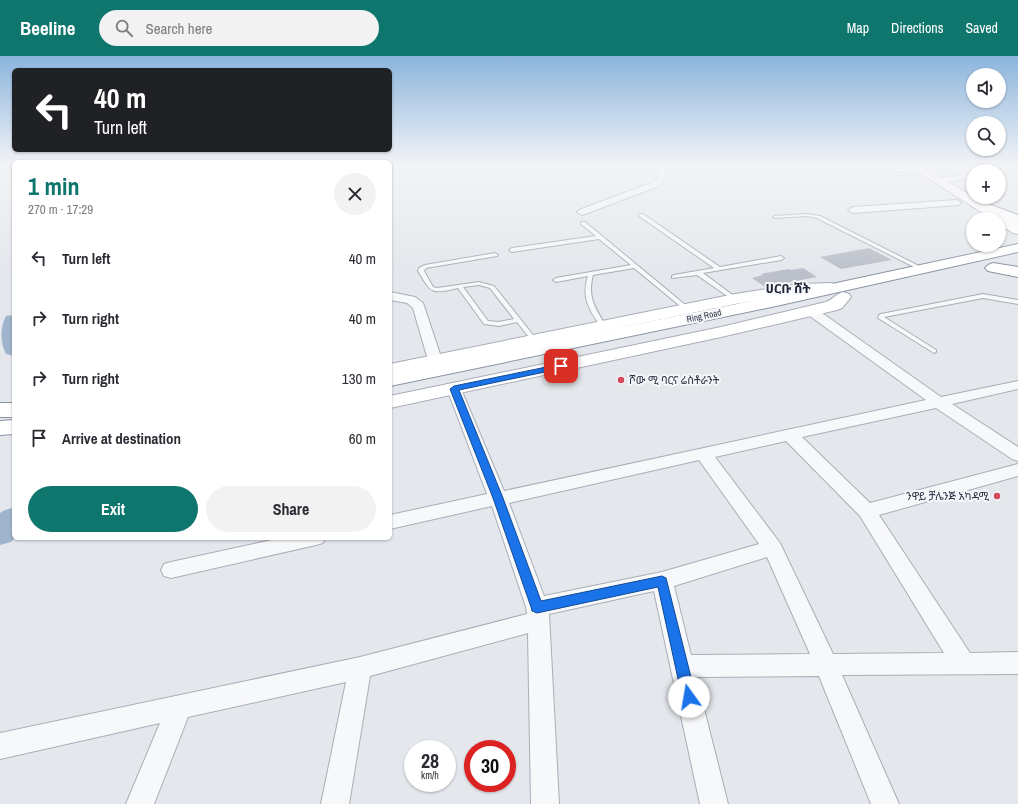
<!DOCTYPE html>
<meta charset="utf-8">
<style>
:root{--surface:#fff;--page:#f2f2f3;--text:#2b2b33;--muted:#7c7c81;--accent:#0f766e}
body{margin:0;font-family:"Archivo Narrow","Noto Sans Ethiopic",sans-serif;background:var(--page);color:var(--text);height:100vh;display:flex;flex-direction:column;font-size:15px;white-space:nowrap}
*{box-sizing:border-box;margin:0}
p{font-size:13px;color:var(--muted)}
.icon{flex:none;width:22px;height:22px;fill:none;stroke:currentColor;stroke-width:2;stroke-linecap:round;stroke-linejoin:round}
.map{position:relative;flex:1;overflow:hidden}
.drawer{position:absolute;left:12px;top:104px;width:380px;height:380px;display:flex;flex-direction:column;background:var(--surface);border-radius:6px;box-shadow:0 1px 3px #0004}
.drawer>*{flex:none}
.top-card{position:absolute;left:12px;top:12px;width:380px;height:84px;border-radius:6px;box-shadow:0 1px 3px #0004;background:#202124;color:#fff;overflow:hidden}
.fabs{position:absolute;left:966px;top:12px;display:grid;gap:8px}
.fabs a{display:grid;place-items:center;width:40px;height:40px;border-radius:50%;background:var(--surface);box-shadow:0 1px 3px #0004;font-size:20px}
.speed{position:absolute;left:404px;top:684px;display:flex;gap:8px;font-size:20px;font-weight:700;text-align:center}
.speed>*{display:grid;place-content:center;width:52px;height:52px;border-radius:50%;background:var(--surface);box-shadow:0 1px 3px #0004;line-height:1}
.speed small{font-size:10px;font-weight:400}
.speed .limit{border:6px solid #d22;background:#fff;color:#111}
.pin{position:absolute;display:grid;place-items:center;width:34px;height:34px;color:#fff;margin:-17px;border-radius:8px;box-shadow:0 2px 6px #0006}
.me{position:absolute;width:44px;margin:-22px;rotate:347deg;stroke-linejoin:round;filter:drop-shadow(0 0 3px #0008)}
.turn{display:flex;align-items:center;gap:14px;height:84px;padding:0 16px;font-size:18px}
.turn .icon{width:52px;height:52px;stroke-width:2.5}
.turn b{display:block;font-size:28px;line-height:34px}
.round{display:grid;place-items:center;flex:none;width:42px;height:42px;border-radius:21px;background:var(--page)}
.overview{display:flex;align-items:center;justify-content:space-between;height:68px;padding:0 16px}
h1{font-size:24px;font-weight:700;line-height:30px;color:var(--accent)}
.action{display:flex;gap:8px;margin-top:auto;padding:8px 16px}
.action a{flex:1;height:46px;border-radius:24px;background:var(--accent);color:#fff;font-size:16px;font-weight:700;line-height:46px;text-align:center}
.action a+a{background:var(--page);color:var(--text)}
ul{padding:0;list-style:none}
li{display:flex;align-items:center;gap:12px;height:60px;padding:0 16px}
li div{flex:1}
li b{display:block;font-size:15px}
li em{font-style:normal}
header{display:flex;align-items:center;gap:24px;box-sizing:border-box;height:56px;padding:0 20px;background:var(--accent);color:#fff}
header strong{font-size:19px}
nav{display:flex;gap:22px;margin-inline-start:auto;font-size:14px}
.search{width:280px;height:36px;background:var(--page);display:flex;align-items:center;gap:10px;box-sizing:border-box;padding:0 14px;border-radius:22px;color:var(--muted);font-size:15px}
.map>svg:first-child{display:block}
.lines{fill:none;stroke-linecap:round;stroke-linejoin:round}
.river{fill:#9fb4cc;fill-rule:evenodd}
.building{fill:#bbc0ca}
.lane-casing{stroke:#a9aeb7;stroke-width:2}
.street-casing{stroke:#a9aeb7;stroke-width:2}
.secondary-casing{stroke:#a9aeb7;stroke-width:2}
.primary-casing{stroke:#a3abb8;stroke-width:2}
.highway-casing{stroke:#8b94a3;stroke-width:2}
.lane{fill:#f7f8fa;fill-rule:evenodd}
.street{fill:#f7f8fa;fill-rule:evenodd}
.secondary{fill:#fff;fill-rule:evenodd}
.primary{fill:#fff;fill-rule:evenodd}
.highway{fill:#fff;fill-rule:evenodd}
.route{fill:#1a73e8;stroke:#114b97}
.poi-dot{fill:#d1495b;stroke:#f4f6f9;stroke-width:1.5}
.labels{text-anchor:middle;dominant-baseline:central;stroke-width:4;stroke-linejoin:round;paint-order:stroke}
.far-street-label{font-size:9px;fill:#2b3445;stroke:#f4f6f9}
.poi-label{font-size:11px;fill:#2b3445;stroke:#f4f6f9;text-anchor:start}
.far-district-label{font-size:13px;font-weight:bold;fill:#1d2536;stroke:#f4f6f9}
</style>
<header>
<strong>Beeline</strong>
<div class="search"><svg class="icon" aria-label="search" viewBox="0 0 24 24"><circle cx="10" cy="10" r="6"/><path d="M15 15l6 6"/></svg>Search here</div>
<nav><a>Map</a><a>Directions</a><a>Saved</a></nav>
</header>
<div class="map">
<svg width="1018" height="748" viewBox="0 0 1018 748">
<rect width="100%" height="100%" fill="#e4e7ec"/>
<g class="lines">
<g class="river">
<path d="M14,259V300L6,298C0,287 0,271 6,260Z"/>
<polygon points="14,451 15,482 11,486 0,489 0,457 3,455"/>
</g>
</g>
<g class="building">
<polygon points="869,192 892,204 841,213 820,201"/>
<polygon points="803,212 817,221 765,231 752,222 763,219 761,218 788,213 791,214"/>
</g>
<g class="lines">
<g class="lane-casing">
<g id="lane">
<polygon points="915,116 916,118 864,121 862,120 864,119"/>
<polygon points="639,158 643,158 720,211 781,200 784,202 781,204 703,217 738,243 737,244 733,244 697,219 672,222 672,220 674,219 714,212 639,160"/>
<polygon points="807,158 820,160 925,213 920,214 817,162 807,160 775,162 773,161 775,160"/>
<path d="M581,166H585L689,252V254H685L634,212L593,219C587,241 595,252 606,270L605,271H601C589,254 581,241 588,220L556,226L553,224L556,222L631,209L599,183L512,196L509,194L512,192L596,180L581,168Z"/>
<path d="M495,197L498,199L497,200L426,212L424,215L433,231L437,232L479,226L494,230L537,284L536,285H532L517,266L499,270L484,268L458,232C431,238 432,238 418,215L419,212L425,209ZM479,229L490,232L514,263L499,266L488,265L463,231Z"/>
<polygon points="983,238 1018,244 1018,248 983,242 884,261 936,294 936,296 934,297 878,262 879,259 881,258"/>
</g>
</g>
<g class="street-casing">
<g id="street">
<polygon points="659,110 667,110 665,122 659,130 585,158 582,159 577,156 579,154 653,126 657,122"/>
<polygon points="1016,110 1018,110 1018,114 999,117 999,115 995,115 999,113"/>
<polygon points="973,117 973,121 940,128 936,125 940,122"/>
<polygon points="956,144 959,145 961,147 959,149 853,157 848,154 853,151"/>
<polygon points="390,236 415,241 423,247 442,304 440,307 435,308 430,307 428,304 413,252 407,247 390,244"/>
<path d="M811,251L815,252L941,341L1018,325V333L952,348L1018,391V405L1012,403L936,352L802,381L870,447L1018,408V420L879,459L970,597L1018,596V618L842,619L899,748H871L819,620L696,621L728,748H700L654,535L549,558L559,748H531L528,577L370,620L349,748H321L346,626L188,661L154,748H126L160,667L0,703V677L360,601L527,558L526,551L492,450L390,473V459L487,438L447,333L449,330L454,329L459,330L461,333L504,435L926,344L807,258L805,255L807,252ZM786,385L860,460L944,597L833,598L780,487L715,401ZM699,404L759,488L662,516L544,540L509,447ZM767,501L810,598L691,599L674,530Z"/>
<polygon points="281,482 326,482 323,487 316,489 171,522 164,520 161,514 164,508 171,506"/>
</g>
</g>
<g class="secondary-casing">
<g id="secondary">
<polygon points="831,227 837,229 839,232 837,235 799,238 735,248 390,320 390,308 735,238 799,228"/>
<path d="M843,236L849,238L851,241L842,252L837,254L721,281L390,352V340L721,271L826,246C832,244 836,238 843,236Z"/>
</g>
</g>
<g class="primary-casing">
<polygon id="primary" points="909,110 922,110 1018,168 1018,178 1013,177 999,168 999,163 992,163"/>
</g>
<g class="highway-casing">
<g id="highway">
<polygon points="975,143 1018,159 1018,168 971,150 969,147 971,144"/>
<polygon points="1018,188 1018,196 776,250 390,330 390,318 776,240"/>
<polygon points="993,207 1018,211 1018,221 988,215 985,212 988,209"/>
<rect x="0" y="347" width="14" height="14"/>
<polygon points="14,364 14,378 0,379 0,365"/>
</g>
</g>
<use href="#lane" class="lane"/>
<use href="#street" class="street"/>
<use href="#secondary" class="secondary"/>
<use href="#primary" class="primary"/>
<use href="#highway" class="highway"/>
</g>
<linearGradient id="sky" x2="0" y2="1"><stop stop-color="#8bb4dd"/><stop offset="0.51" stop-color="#f3f4f6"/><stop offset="1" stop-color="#f3f4f6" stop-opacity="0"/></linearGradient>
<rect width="1018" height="215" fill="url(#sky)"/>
<polygon class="route" points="561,308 565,310 564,312 459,334 503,442 541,545 662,520 666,522 696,641 694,645 689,647 684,645 682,641 658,531 537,557 532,555 531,551 493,442 450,333 454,330"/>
<g class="poi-dot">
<circle cx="621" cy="324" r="4"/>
<circle cx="997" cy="440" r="4"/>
</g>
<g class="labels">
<g class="far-street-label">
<text transform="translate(704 260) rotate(-12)">Ring Road</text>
</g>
<g class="poi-label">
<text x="629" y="324">ሾው ሚ ባርና ሬስቶራንት</text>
<text x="989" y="440" text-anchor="end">ንዋይ ቻሌንጅ አካዳሚ</text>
</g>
<g class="far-district-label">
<text x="788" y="232">ሀርቡ ሸት</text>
</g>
</g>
</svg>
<div class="fabs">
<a><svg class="icon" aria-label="sound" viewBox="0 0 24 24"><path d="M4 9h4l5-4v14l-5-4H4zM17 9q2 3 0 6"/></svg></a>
<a><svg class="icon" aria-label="search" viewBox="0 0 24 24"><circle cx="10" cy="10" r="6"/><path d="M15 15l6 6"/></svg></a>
<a>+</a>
<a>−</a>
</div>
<div class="speed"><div>28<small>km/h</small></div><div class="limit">30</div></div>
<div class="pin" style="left:561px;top:310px;background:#d93025"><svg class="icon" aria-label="arrive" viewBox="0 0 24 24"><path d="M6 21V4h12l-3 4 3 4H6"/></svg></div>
<svg class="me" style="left:689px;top:641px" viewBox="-20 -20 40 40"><circle r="19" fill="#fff"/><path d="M0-13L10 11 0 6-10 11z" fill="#1a73e8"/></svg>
<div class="top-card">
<div class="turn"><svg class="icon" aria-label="left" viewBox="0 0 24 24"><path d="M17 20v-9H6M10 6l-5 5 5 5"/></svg><div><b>40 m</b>Turn left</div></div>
</div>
<section class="drawer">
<div class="overview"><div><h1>1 min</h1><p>270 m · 17:29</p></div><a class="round"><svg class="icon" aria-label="close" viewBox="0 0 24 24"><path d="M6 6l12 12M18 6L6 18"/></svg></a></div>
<ul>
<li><svg class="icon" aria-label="left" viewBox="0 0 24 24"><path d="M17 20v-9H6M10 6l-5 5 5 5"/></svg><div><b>Turn left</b></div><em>40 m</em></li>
<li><svg class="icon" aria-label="right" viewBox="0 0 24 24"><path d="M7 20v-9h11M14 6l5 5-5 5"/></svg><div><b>Turn right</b></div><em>40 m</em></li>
<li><svg class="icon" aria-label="right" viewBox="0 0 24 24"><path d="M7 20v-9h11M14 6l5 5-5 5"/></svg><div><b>Turn right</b></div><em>130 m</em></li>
<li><svg class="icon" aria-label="arrive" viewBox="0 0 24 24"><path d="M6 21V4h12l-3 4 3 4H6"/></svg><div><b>Arrive at destination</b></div><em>60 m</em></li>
</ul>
<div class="action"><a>Exit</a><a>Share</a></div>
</section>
</div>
